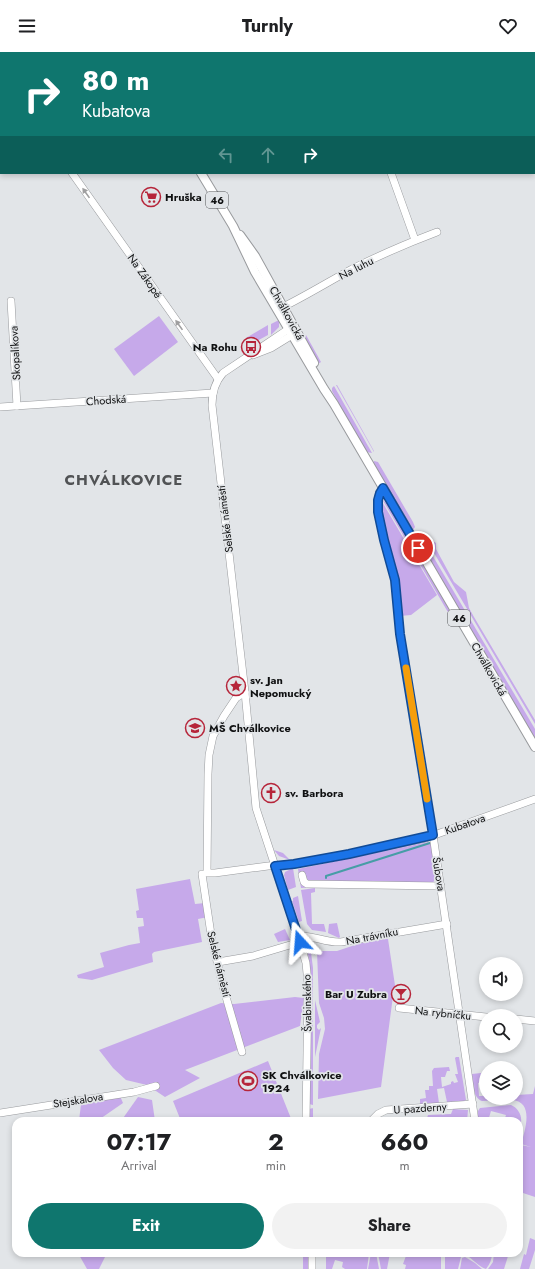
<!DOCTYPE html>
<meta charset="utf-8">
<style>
:root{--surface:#fff;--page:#f2f2f2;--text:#202124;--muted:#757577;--accent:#0f766e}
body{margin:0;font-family:Jost,sans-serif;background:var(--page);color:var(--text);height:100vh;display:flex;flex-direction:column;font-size:15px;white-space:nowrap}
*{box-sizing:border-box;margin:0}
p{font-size:13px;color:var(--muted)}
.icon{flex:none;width:22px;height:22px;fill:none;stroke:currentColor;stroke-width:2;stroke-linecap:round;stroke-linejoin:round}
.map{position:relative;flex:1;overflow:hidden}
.drawer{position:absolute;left:12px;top:1065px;width:511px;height:140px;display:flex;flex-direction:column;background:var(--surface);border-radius:12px;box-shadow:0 2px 6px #0003}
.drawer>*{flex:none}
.guide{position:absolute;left:0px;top:0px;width:535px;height:122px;box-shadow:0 2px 6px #0003;background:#0f766e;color:#fff;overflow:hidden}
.controls{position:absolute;left:479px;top:905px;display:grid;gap:8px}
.controls a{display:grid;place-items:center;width:44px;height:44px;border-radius:50%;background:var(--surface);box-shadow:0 2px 6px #0003;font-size:20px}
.pin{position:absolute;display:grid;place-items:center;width:34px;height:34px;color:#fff;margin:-17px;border:2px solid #fff;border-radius:50%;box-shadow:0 1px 4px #0007}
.me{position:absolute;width:44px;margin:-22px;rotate:341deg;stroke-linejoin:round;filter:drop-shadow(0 0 3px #0008)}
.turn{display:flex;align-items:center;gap:14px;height:84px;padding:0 16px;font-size:18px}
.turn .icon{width:52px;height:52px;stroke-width:2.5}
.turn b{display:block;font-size:28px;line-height:34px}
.lanes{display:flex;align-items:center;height:38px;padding:0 16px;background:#0003;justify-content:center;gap:20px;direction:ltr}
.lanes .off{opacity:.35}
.eta{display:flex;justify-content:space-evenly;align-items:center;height:68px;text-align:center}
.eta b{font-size:24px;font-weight:700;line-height:28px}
.button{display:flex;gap:8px;margin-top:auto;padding:8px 16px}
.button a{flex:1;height:46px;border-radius:24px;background:var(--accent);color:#fff;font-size:16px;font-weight:700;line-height:46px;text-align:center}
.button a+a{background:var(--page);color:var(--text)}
header{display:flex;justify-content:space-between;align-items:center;height:52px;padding:0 16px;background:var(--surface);font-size:18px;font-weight:700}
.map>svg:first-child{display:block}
.green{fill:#c6a9ea}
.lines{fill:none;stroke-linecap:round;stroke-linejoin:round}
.stream{stroke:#469da6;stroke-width:2}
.minor-casing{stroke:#989a9d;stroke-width:8}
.major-casing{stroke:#989a9d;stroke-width:10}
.minor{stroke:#fff;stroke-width:7}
.major{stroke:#fff;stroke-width:8}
.oneway{fill:#9f9fa0}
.route-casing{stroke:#114b97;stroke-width:10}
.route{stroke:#1a73e8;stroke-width:7}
.slow{stroke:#f59e0b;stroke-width:7}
.labels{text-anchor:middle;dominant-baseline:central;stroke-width:3.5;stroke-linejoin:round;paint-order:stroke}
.shield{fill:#e2e5e8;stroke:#4e5052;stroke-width:1}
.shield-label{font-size:10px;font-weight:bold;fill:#0f1011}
.poi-label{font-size:11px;font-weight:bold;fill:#0f1011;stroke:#e2e5e8;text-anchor:start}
.street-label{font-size:11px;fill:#0f1011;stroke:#e2e5e8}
.district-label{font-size:15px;font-weight:bold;letter-spacing:1px;fill:#515355;stroke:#e2e5e8}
</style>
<header><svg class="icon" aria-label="menu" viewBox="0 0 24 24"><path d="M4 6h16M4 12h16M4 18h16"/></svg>Turnly<svg class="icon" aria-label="heart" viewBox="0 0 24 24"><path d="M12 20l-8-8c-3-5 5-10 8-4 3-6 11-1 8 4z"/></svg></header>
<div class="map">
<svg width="535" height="1217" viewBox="0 0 535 1217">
<rect width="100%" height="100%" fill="#e2e5e8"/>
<g class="green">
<polygon points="159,264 178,290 134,324 114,297"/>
<polygon points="279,268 279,275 271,283 271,272"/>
<polygon points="268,273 268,283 255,290 253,288 250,290 250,292 246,286"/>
<polygon points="306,283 321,310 318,312 305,285"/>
<polygon points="336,333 337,333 374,399 374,400"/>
<polygon points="334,334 372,401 366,400 332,339 332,336"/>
<polygon points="374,409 378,410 413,470 415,475 413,478 412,479 373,412"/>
<polygon points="382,447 386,451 451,560 449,562"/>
<path d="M381,448L437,543L411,563L400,564C400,552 401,539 398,527C394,508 376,464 381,448Z"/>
<polygon points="418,483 421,484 535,677 535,687 416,485"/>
<polygon points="429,487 436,491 436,497 454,530 466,540 469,556 474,565 535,668 535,672 427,489"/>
<polygon points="428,790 432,793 436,824 433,831 353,831 308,828 300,823 302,834 317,835 301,836 298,817"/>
<polygon points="274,798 283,801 290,808 279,804"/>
<polygon points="293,816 296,835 288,838 284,823 285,820"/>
<polygon points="190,827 195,852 205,851 208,865 198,867 202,890 154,900 152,902 153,910 92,928 78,926 77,923 104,915 100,901 129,893 140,891 138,875 144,874 143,866 137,866 136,859 139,858 136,837"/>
<polygon points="315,836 315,840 311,841 312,872 324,872 326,880 312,878 307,872 301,838"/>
<polygon points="298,844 302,869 299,870 292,849 293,849 293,846"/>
<polygon points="337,871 340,885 339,886 328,881 329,872"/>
<polygon points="285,877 290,888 278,890 274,882"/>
<polygon points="380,887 388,887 396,940 393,944 381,1035 318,1047 319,1002 325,977 324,966 319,951 317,899 337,899 361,891"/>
<polygon points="310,893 313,916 313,1069 309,1069 309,1057 313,1056 313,1053 309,1052 309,1050 312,941 311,922 307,896"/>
<polygon points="295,945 304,946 300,974 185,1018 200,1026 165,1045 147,1033 126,1028 113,1016 99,998 221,951 234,952"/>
<polygon points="315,948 320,970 317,973 317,976 319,978 321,976 315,1005"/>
<polygon points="456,1005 459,1005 466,1048 464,1049 447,1050 444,1036 437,1037 439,1051 420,1052 420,1047 426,1046 425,1038 429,1038 429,1034 433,1034 432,1019 434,1016 449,1015 450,1019 447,1019 445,1025 441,1025 442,1035 451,1032 451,1030 453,1029 454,1031 458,1030 455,1022 458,1022 455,1006"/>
<polygon points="268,1009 292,1069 181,1069 173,1049"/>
<path d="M481,1021L482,1030L478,1031L479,1044H486V1046H516V1043L533,1042L535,1034V1145L523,1141L522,1143L519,1142V1099L521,1093L531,1095L521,1092C525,1078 535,1049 511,1048C501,1047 491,1049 482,1049C472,1045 473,1031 472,1022Z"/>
<polygon points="120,1044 123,1051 97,1069 79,1069 81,1052"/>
<polygon points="138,1045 152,1048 155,1069 121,1069"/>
<path d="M511,1053C520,1057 524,1067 519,1076V1069H512L505,1066L506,1063L491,1059L488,1069H478V1059L480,1056Z"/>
<polygon points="453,1057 468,1058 467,1069 426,1069 428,1063 451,1062"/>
<polygon points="413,1065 416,1066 417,1069 382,1069 385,1067"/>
<polygon points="530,1186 535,1188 535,1198 529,1217 520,1217 524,1202 526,1203"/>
<polygon points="78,1201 107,1201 99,1217 87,1217"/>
<rect x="303" y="1201" width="6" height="16"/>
<polygon points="326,1201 369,1201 367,1217 345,1217 342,1215 343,1210 335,1208 332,1217 326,1217"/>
<polygon points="371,1201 376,1201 379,1217 368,1217"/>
<polygon points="378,1201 390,1201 387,1217 381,1217"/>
<polygon points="407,1201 441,1201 441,1217 405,1217 406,1213 403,1212"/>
<polygon points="445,1201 460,1202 461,1205 458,1217 445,1217"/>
<path d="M467,1201H492C492,1207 490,1212 486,1217C479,1215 473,1207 466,1203Z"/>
<polygon points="494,1201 509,1201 504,1217 488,1217 493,1210"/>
<polygon points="465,1205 475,1211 482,1217 460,1217 462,1206"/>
</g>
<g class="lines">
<polyline class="stream" points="326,826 326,824 430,791"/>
<g class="minor-casing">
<g id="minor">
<polyline points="0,21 1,22"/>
<polyline points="72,121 218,327"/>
<polyline points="391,121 415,188"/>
<polyline points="11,249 17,354"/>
<path d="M279,257C304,245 328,230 352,217C380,203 408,191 437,180"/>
<path d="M293,274L223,321C215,330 212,341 212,353L245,640L256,756L300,890L306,911L308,932L306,1069"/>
<polyline points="253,303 271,296 297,280"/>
<polyline points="0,355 213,341"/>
<polyline points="383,437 379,441 378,448 378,460 384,488 395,528 400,582 433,783 475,1069"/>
<polyline points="245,640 236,646 224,664 213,684 209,703 208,722 207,821 215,821 268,814 294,812 349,802 426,786 535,747"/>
<polyline points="202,822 212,889 224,938 242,1000"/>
<polyline points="302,823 304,830 307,832 441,834"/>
<path d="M298,884C313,883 326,891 341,890L447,872"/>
<polyline points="218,910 253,904 300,890"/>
<polyline points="399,956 486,965"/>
<polyline points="516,967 535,969"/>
<polyline points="0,1061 134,1040 156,1034"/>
<polyline points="371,1069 378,1062 386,1058 473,1052"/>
<polyline points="312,1201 312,1217"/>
</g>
</g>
<g class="major-casing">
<g id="major">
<polyline points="129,0 130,1"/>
<polyline points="201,121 233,174 255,220 324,337 334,352 535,695"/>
<polyline points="240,183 255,204 314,311"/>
</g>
</g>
<use href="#minor" class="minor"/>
<use href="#major" class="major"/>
</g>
<defs><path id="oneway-solid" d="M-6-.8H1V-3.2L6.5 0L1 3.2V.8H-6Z"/></defs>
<g class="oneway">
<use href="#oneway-solid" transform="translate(86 141) rotate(-125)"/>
<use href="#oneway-solid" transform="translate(179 273) rotate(-125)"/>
</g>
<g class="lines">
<g class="route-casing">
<polyline id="route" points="300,890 275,814 294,812 349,802 433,783 400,582 395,528 384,488 378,460 378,448 380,441 383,436 418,496"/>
</g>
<use href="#route" class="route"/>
<polyline class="slow" points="406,616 427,747"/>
</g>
<defs>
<g id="supermarket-ring" transform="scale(1)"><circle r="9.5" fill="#e2e5e8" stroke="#b6253a" stroke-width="1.5"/><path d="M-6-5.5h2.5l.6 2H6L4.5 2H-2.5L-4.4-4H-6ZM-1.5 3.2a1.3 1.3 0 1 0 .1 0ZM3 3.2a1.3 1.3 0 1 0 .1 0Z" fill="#b6253a"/></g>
<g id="bus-ring" transform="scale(1)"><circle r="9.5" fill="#e2e5e8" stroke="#b6253a" stroke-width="1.5"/><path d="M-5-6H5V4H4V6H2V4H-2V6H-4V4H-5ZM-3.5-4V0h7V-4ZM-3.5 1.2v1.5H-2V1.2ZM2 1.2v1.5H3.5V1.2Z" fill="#b6253a"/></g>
<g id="sight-ring" transform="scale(1)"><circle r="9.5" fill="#e2e5e8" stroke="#b6253a" stroke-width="1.5"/><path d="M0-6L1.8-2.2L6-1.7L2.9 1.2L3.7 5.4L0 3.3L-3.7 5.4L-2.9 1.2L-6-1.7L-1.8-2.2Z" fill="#b6253a"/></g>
<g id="school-ring" transform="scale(1)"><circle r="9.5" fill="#e2e5e8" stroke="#b6253a" stroke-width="1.5"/><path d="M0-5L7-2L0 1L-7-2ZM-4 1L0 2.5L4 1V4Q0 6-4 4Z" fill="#b6253a"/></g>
<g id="church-ring" transform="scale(1)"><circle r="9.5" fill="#e2e5e8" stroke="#b6253a" stroke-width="1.5"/><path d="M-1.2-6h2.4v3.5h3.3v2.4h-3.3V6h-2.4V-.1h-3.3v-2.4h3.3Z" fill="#b6253a"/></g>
<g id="bar-ring" transform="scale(1)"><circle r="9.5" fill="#e2e5e8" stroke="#b6253a" stroke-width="1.5"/><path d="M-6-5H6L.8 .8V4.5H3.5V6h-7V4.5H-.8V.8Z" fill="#b6253a"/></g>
<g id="stadium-ring" transform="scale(1)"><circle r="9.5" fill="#e2e5e8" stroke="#b6253a" stroke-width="1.5"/><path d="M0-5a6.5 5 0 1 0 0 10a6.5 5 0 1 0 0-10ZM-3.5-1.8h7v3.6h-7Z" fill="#b6253a"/></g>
</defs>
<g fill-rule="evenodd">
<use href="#supermarket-ring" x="151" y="145"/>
<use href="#bus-ring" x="251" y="295"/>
<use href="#sight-ring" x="236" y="634"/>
<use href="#school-ring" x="195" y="676"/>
<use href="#church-ring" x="271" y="741"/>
<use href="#bar-ring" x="401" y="942"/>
<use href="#stadium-ring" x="248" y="1029"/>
</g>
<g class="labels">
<g class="shield">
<rect x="206" y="140" width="22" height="16" rx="3"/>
<rect x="448" y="558" width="22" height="16" rx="3"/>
</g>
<g class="shield-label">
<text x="217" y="148">46</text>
<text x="459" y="566">46</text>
</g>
<g class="poi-label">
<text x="165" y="145">Hruška</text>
<text x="237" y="295" text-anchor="end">Na Rohu</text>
<text x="250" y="628">sv. Jan<tspan x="250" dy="13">Nepomucký</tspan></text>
<text x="209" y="676">MŠ Chválkovice</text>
<text x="285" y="741">sv. Barbora</text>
<text x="387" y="942" text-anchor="end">Bar U Zubra</text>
<text x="262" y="1023">SK Chválkovice<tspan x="262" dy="13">1924</tspan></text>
</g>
<g class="street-label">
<text transform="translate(356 216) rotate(-27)">Na luhu</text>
<text transform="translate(145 224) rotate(55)">Na Zákopě</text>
<text transform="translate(287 261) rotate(61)">Chválkovická</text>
<text transform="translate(15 301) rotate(-93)">Skopalíkova</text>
<text transform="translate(106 348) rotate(-4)">Chodská</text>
<text transform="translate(225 467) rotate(-97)">Selské náměstí</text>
<text transform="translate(489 617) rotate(60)">Chválkovická</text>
<text transform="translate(465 772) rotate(-19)">Kubatova</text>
<text transform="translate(439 822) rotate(81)">Šubova</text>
<text transform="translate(372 884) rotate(-11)">Na trávníku</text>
<text transform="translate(219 912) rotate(76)">Selské náměstí</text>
<text transform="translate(307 951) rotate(-91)">Švabinského</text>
<text transform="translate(443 961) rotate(6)">Na rybníčku</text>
<text transform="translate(78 1048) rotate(-9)">Stejskalova</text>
<text transform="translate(420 1056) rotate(-4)">U pazderny</text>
</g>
<g class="district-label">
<text x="124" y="428">CHVÁLKOVICE</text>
</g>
</g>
</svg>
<div class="controls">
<a><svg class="icon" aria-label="sound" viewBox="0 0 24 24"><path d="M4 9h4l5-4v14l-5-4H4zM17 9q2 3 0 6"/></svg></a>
<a><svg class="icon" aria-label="search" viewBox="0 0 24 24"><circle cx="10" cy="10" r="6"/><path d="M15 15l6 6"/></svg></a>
<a><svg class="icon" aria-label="layers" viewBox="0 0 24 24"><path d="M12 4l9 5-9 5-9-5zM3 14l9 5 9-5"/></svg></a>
</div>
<div class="pin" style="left:418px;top:496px;background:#d93025"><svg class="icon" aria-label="arrive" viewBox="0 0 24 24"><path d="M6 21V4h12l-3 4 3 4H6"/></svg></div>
<svg class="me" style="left:300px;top:890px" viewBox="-20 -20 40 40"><path d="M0-17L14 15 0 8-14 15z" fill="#1a73e8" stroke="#fff" stroke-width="4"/></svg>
<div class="guide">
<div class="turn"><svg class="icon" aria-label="right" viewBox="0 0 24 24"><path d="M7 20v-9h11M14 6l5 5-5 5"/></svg><div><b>80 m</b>Kubatova</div></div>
<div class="lanes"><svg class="icon off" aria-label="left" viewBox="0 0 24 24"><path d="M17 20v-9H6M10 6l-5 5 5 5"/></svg><svg class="icon off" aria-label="ahead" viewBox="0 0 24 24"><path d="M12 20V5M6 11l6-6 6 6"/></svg><svg class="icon" aria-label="right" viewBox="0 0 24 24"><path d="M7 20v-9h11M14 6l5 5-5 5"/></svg></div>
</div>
<section class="drawer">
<div class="eta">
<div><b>07:17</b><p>Arrival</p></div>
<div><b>2</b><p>min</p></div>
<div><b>660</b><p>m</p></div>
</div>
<div class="button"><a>Exit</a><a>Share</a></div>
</section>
</div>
